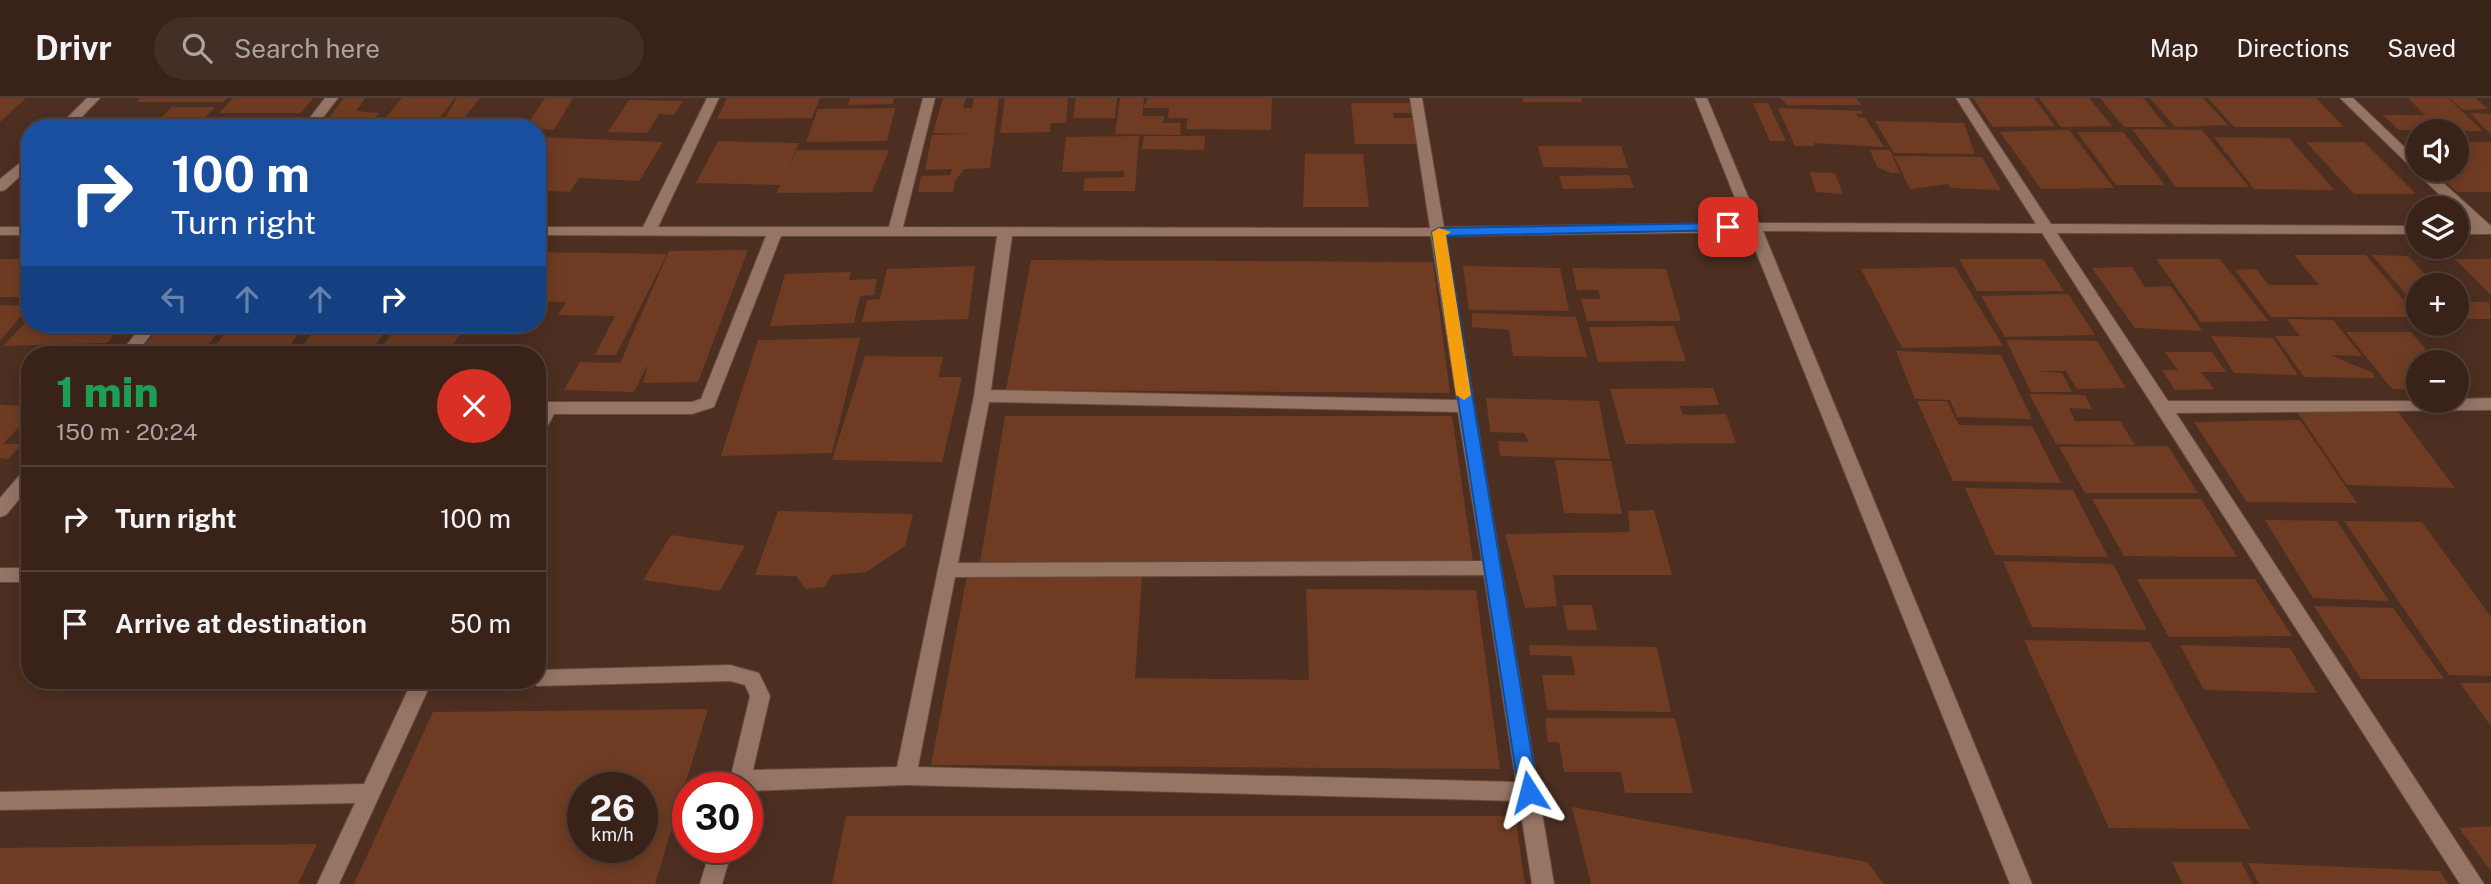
<!DOCTYPE html>
<meta charset="utf-8">
<style>
:root{--surface:#392319;--page:#442f26;--text:#f1f3f6;--muted:#aba4a2;--line:#534038}
body{margin:0;font-family:"Public Sans",sans-serif;background:var(--page);color:var(--text);height:100vh;display:flex;flex-direction:column;font-size:26px;white-space:nowrap}
*{box-sizing:border-box;margin:0}
p{font-size:23px;color:var(--muted)}
.icon{flex:none;width:38px;height:38px;fill:none;stroke:currentColor;stroke-width:2;stroke-linecap:round;stroke-linejoin:round}
.map{position:relative;flex:1;overflow:hidden}
.sheet{position:absolute;left:21px;top:248px;width:525px;height:343px;display:flex;flex-direction:column;background:var(--surface);border-radius:28px;box-shadow:0 4px 18px #0003,0 0 0 2px var(--line)}
.sheet>*{flex:none}
.hud{position:absolute;left:21px;top:21px;width:525px;height:214px;border-radius:28px;box-shadow:0 4px 18px #0003,0 0 0 2px var(--line);background:#1a4fa0;color:#fff;overflow:hidden}
.controls{position:absolute;left:2406px;top:21px;display:grid;gap:14px}
.controls a{display:grid;place-items:center;width:63px;height:63px;border-radius:50%;background:var(--surface);box-shadow:0 4px 18px #0003,0 0 0 2px var(--line);font-size:35px}
.speed{position:absolute;left:567px;top:674px;display:flex;gap:14px;font-size:35px;font-weight:700;text-align:center}
.speed>*{display:grid;place-content:center;width:91px;height:91px;border-radius:50%;background:var(--surface);box-shadow:0 4px 18px #0003,0 0 0 2px var(--line);line-height:1}
.speed small{font-size:18px;font-weight:400}
.speed .limit{border:10px solid #d22;background:#fff;color:#111}
.pin{position:absolute;display:grid;place-items:center;width:60px;height:60px;color:#fff;margin:-30px;border-radius:14px;box-shadow:0 4px 10px #0006}
.me{position:absolute;width:77px;margin:-38px;rotate:351deg;stroke-linejoin:round;filter:drop-shadow(0 0 5px #0008)}
.turn{display:flex;align-items:center;gap:24px;height:147px;padding:0 35px;font-size:32px}
.turn .icon{width:91px;height:91px;stroke-width:2.5}
.turn b{display:block;font-size:49px;line-height:60px}
.lanes{display:flex;align-items:center;height:66px;padding:0 35px;background:#0003;justify-content:center;gap:35px;direction:ltr}
.lanes .off{opacity:.35}
.round{display:grid;place-items:center;flex:none;width:74px;height:74px;border-radius:37px;background:var(--page)}
.head{display:flex;align-items:center;justify-content:space-between;height:119px;padding:0 35px}
h1{font-size:42px;font-weight:800;line-height:52px;color:#1e9e55}
ul{padding:0;list-style:none}
li{display:flex;align-items:center;gap:21px;height:105px;padding:0 35px;border-top:2px solid var(--line)}
li div{flex:1}
li b{display:block;font-size:26px}
li em{font-style:normal}
header{display:flex;align-items:center;gap:42px;box-sizing:border-box;height:98px;padding:0 35px;background:var(--surface);border-bottom:2px solid var(--line)}
header strong{font-size:33px}
nav{display:flex;gap:38px;margin-inline-start:auto;font-size:24px}
.search{width:490px;height:63px;background:var(--page);display:flex;align-items:center;gap:18px;box-sizing:border-box;padding:0 24px;border-radius:38px;color:var(--muted);font-size:26px}
.map>svg:first-child{display:block}
.building{fill:#6f3c23;fill-rule:evenodd}
.lines{fill:none;stroke-linecap:round;stroke-linejoin:round}
.street-casing{stroke:#634b3e;stroke-width:2}
.street{fill:#967565;fill-rule:evenodd}
.route{fill:#1a73e8;stroke:#114b97;stroke-width:2}
.slow{fill:#f59e0b}
</style>
<header>
<strong>Drivr</strong>
<div class="search"><svg class="icon" aria-label="search" viewBox="0 0 24 24"><circle cx="10" cy="10" r="6"/><path d="M15 15l6 6"/></svg>Search here</div>
<nav><a>Map</a><a>Directions</a><a>Saved</a></nav>
</header>
<div class="map">
<svg width="2491" height="786" viewBox="0 0 2491 786">
<rect width="100%" height="100%" fill="#4c2f21"/>
<g class="building">
<polygon points="0,0 26,0 0,24"/>
<polygon points="141,0 227,0 223,4 137,4"/>
<polygon points="233,0 313,0 301,15 219,15"/>
<polygon points="344,0 365,0 356,13 379,15 369,29 322,29"/>
<polygon points="402,0 455,0 432,30 377,30"/>
<polygon points="457,0 480,0 464,20 498,22 492,30 439,30"/>
<polygon points="545,0 573,0 554,32 525,30"/>
<polygon points="727,0 820,0 812,20 717,21"/>
<polygon points="850,0 894,0 893,6 848,7"/>
<polygon points="943,0 966,0 963,10 972,10 974,0 999,0 990,70 964,71 955,83 953,94 918,94 921,78 950,77 952,71 925,72 932,37 971,36 933,35"/>
<polygon points="1005,0 1068,0 1066,25 1051,25 1050,34 1000,35"/>
<polygon points="1076,0 1117,0 1115,20 1073,20"/>
<polygon points="1120,0 1144,0 1142,18 1164,18 1163,25 1181,25 1180,37 1115,36"/>
<polygon points="1148,0 1272,0 1271,32 1186,31 1188,20 1168,20 1169,10 1143,10"/>
<polygon points="1522,0 1581,0 1582,4 1523,4"/>
<polygon points="1780,0 1856,0 1861,7 1787,7"/>
<polygon points="1973,0 2034,0 2055,28 1993,29"/>
<polygon points="2039,0 2089,0 2112,28 2061,29"/>
<polygon points="2100,0 2143,0 2167,29 2124,29"/>
<polygon points="2150,0 2203,0 2228,27 2175,29"/>
<polygon points="2208,0 2316,0 2344,29 2234,29"/>
<polygon points="2408,0 2448,0 2483,33 2399,32 2383,17 2425,17"/>
<polygon points="2449,0 2475,0 2488,11 2463,12"/>
<polygon points="629,2 683,3 674,17 659,16 647,35 608,34"/>
<polygon points="1351,5 1410,5 1412,15 1393,15 1394,20 1415,20 1419,46 1355,46"/>
<polygon points="1753,5 1768,5 1786,43 1770,43"/>
<polygon points="172,9 215,9 195,30 135,30 145,21 160,21"/>
<polygon points="895,10 887,43 806,44 818,11"/>
<polygon points="1778,10 1862,13 1863,16 1856,16 1858,19 1865,20 1884,49 1814,45 1815,48 1795,48"/>
<polygon points="2470,15 2491,16 2491,37"/>
<polygon points="1875,23 1964,25 1975,56 1894,55"/>
<polygon points="212,24 288,25 284,30 206,30"/>
<polygon points="2132,31 2202,32 2249,89 2176,89"/>
<polygon points="2069,32 2114,90 2041,91 2000,34"/>
<polygon points="2077,34 2123,34 2165,87 2116,87"/>
<polygon points="1139,38 1135,93 1083,93 1085,80 1124,79 1124,73 1062,74 1066,39"/>
<polygon points="1144,38 1205,38 1204,52 1142,51"/>
<polygon points="537,39 663,44 639,83 579,80 570,94 537,92"/>
<polygon points="2214,39 2289,40 2334,92 2254,91"/>
<polygon points="718,43 799,45 788,70 797,52 889,52 872,94 776,95 780,87 696,85"/>
<polygon points="2306,44 2364,44 2416,96 2354,96"/>
<polygon points="2457,44 2491,44 2491,94 2457,94 2433,72 2457,72"/>
<polygon points="1538,48 1621,48 1628,70 1543,69"/>
<polygon points="1870,52 1890,52 1900,75 1891,75 1877,69"/>
<polygon points="1305,56 1363,56 1369,109 1303,109"/>
<polygon points="1894,58 1982,59 2001,92 1951,90 1948,86 1910,91"/>
<polygon points="1810,74 1835,75 1843,96 1816,94"/>
<polygon points="1629,77 1634,90 1563,91 1559,78"/>
<polygon points="748,152 698,284 643,285 648,266 634,294 564,292 580,264 620,265 669,153"/>
<polygon points="537,154 667,156 616,257 595,257 615,218 558,217 566,204 539,203 548,188 537,188"/>
<polygon points="2294,157 2366,157 2418,219 2271,219 2235,172 2256,171 2269,187 2319,187"/>
<polygon points="2372,157 2408,158 2435,187 2418,187 2418,210"/>
<rect x="0" y="161" width="30" height="38"/>
<polygon points="1959,161 2043,161 2064,193 1977,193"/>
<polygon points="2156,161 2220,161 2268,223 2201,224"/>
<polygon points="2455,161 2491,161 2491,197"/>
<polygon points="1031,162 1433,164 1450,295 1006,292"/>
<polygon points="975,168 968,221 862,224 867,202 880,201 887,171"/>
<polygon points="1463,168 1560,170 1569,213 1469,212"/>
<polygon points="1955,169 2003,248 1902,250 1861,171"/>
<polygon points="2132,169 2145,189 2171,188 2202,233 2135,230 2092,170"/>
<polygon points="1572,170 1666,171 1681,223 1587,223 1581,201 1601,201 1598,192 1577,192"/>
<polygon points="851,174 849,182 877,181 874,197 860,198 854,225 770,228 785,176"/>
<polygon points="2068,196 2095,237 2005,239 1981,198"/>
<polygon points="2457,204 2489,204 2491,221 2457,221"/>
<polygon points="0,207 29,208 0,243"/>
<polygon points="1472,215 1576,219 1587,259 1513,258 1509,232 1472,229"/>
<polygon points="30,220 30,226 122,226 107,245 3,248"/>
<polygon points="2287,221 2333,222 2362,258 2330,257 2373,275 2374,280 2304,279 2275,238 2300,238"/>
<polygon points="161,226 225,226 199,257 137,257"/>
<polygon points="318,226 390,226 368,257 297,257"/>
<polygon points="231,227 304,228 283,257 208,257"/>
<polygon points="397,228 464,230 446,257 377,257"/>
<polygon points="1674,228 1686,263 1598,264 1589,229"/>
<polygon points="2346,234 2411,234 2437,264 2418,264 2418,279 2413,279 2418,291 2392,291"/>
<polygon points="2211,238 2273,240 2298,277 2234,275"/>
<polygon points="860,240 832,355 721,358 758,242"/>
<polygon points="2006,242 2097,243 2126,290 2077,291 2066,273 2033,273 2062,275 2072,294 2031,294"/>
<polygon points="1896,253 2001,257 2032,321 1957,319 1950,302 1915,301"/>
<polygon points="2165,254 2212,254 2226,274 2201,274 2214,291 2175,292 2162,272 2178,272"/>
<polygon points="865,258 943,259 938,279 962,279 942,364 832,362"/>
<polygon points="1713,290 1719,307 1680,308 1683,317 1726,316 1736,345 1626,346 1610,291"/>
<polygon points="2029,296 2085,297 2092,311 2069,310 2075,323 2120,323 2135,347 2056,346"/>
<polygon points="1486,300 1599,303 1610,361 1500,358 1498,343 1529,344 1524,335 1490,334"/>
<polygon points="1917,303 1947,303 1959,327 2032,328 2061,385 1953,383"/>
<polygon points="0,307 30,308 30,326 23,325 3,346 22,346 8,361 0,360"/>
<polygon points="2296,312 2398,314 2455,390 2347,387"/>
<polygon points="1005,318 1452,318 1473,464 980,465"/>
<polygon points="2300,322 2357,405 2247,404 2194,324"/>
<polygon points="2168,348 2198,395 2085,395 2059,349"/>
<polygon points="1555,362 1611,363 1622,416 1564,415"/>
<polygon points="1965,390 2073,392 2108,459 1995,457"/>
<polygon points="2092,401 2201,401 2237,459 2124,458"/>
<polygon points="1654,412 1672,477 1553,477 1557,508 1525,510 1505,436 1630,434 1628,413"/>
<polygon points="778,413 913,416 905,448 866,474 832,477 824,489 806,491 796,478 755,477"/>
<polygon points="2265,422 2337,423 2389,503 2313,500"/>
<polygon points="2344,423 2422,424 2491,519 2491,578 2449,577"/>
<polygon points="671,437 745,448 720,493 643,482"/>
<polygon points="2003,463 2113,466 2147,532 2032,529"/>
<polygon points="967,478 1142,479 1135,580 1309,582 1306,491 1476,492 1500,671 931,667"/>
<polygon points="2137,481 2255,481 2292,538 2169,539"/>
<polygon points="1563,507 1592,507 1597,532 1567,532"/>
<polygon points="2314,508 2393,510 2444,581 2361,581"/>
<polygon points="2024,542 2150,544 2250,731 2109,730"/>
<polygon points="1529,547 1657,549 1671,614 1547,612 1542,577 1575,577 1572,558 1530,557"/>
<polygon points="2180,547 2290,550 2317,595 2204,592"/>
<polygon points="2460,585 2491,585 2491,628"/>
<path d="M708,611L655,786H354L433,614ZM583,690H642V749H583Z"/>
<polygon points="1545,620 1675,620 1693,695 1625,695 1621,674 1564,674 1559,644 1548,644"/>
<polygon points="1572,709 1867,764 1884,786 1591,786"/>
<polygon points="846,718 1515,718 1525,786 832,786"/>
<polygon points="2491,728 2491,773 2459,730"/>
<polygon points="317,746 298,786 0,786 0,750"/>
<polygon points="2172,764 2241,764 2253,786 2183,786"/>
<polygon points="2248,765 2440,773 2448,786 2259,786"/>
</g>
<g class="lines">
<g class="street-casing">
<g id="street">
<polygon points="87,0 100,0 71,30 57,30"/>
<polygon points="325,0 338,0 315,30 302,30"/>
<path d="M707,0H719L658,129H889L923,0H935L903,129L1430,130L1410,0H1422L1444,129L1745,125L1695,0H1707L1759,125L2036,126L1956,0H1968L2051,126L2418,128V136L2057,135L2168,303H2457V301L2491,300V312L2176,315L2484,786H2460L2042,135L1763,133L2032,786H2010L1748,134L1446,138L1554,786H1532L1519,703L906,687L747,693V690H728L750,598L745,587L730,583L537,588L529,583H537V572L730,567L759,575L770,598L753,672L897,669L974,298L997,138H781L714,309L692,316H554L543,337L537,339V304H692L701,301L766,138L537,137V129H643ZM1012,138H1431L1457,302L991,292ZM989,304L1458,314L1482,463L958,465ZM1484,477L1516,684L918,669L955,479Z"/>
<polygon points="2340,0 2353,0 2418,62 2418,72 2429,72 2491,128 2491,136 2457,136 2457,128 2471,128 2457,114 2457,110 2453,110"/>
<polygon points="30,57 30,69 5,92 0,93 0,81"/>
<rect x="0" y="129" width="30" height="8"/>
<polygon points="143,226 159,226 135,257 119,257"/>
<polygon points="30,370 30,388 6,417 0,419 0,400 24,372"/>
<rect x="0" y="470" width="30" height="14"/>
<polygon points="412,583 432,583 339,786 317,786 355,705 0,712 0,694 364,686"/>
<polygon points="711,749 733,749 722,786 700,786"/>
</g>
</g>
<use href="#street" class="street"/>
</g>
<polygon class="route" points="1728,125 1732,126 1732,132 1446,138 1538,694 1535,700 1529,703 1522,700 1519,694 1432,134 1439,130"/>
<polygon class="slow" points="1439,130 1451,134 1446,137 1471,297 1464,302 1456,297 1432,134"/>
</svg>
<div class="controls">
<a><svg class="icon" aria-label="sound" viewBox="0 0 24 24"><path d="M4 9h4l5-4v14l-5-4H4zM17 9q2 3 0 6"/></svg></a>
<a><svg class="icon" aria-label="layers" viewBox="0 0 24 24"><path d="M12 4l9 5-9 5-9-5zM3 14l9 5 9-5"/></svg></a>
<a>+</a>
<a>−</a>
</div>
<div class="speed"><div>26<small>km/h</small></div><div class="limit">30</div></div>
<div class="pin" style="left:1728px;top:129px;background:#d93025"><svg class="icon" aria-label="arrive" viewBox="0 0 24 24"><path d="M6 21V4h12l-3 4 3 4H6"/></svg></div>
<svg class="me" style="left:1529px;top:694px" viewBox="-20 -20 40 40"><path d="M0-17L14 15 0 8-14 15z" fill="#1a73e8" stroke="#fff" stroke-width="4"/></svg>
<div class="hud">
<div class="turn"><svg class="icon" aria-label="right" viewBox="0 0 24 24"><path d="M7 20v-9h11M14 6l5 5-5 5"/></svg><div><b>100 m</b>Turn right</div></div>
<div class="lanes"><svg class="icon off" aria-label="left" viewBox="0 0 24 24"><path d="M17 20v-9H6M10 6l-5 5 5 5"/></svg><svg class="icon off" aria-label="ahead" viewBox="0 0 24 24"><path d="M12 20V5M6 11l6-6 6 6"/></svg><svg class="icon off" aria-label="ahead" viewBox="0 0 24 24"><path d="M12 20V5M6 11l6-6 6 6"/></svg><svg class="icon" aria-label="right" viewBox="0 0 24 24"><path d="M7 20v-9h11M14 6l5 5-5 5"/></svg></div>
</div>
<section class="sheet">
<div class="head"><div><h1>1 min</h1><p>150 m · 20:24</p></div><a class="round" style="background:#d93025;color:#fff"><svg class="icon" aria-label="close" viewBox="0 0 24 24"><path d="M6 6l12 12M18 6L6 18"/></svg></a></div>
<ul>
<li><svg class="icon" aria-label="right" viewBox="0 0 24 24"><path d="M7 20v-9h11M14 6l5 5-5 5"/></svg><div><b>Turn right</b></div><em>100 m</em></li>
<li><svg class="icon" aria-label="arrive" viewBox="0 0 24 24"><path d="M6 21V4h12l-3 4 3 4H6"/></svg><div><b>Arrive at destination</b></div><em>50 m</em></li>
</ul>
</section>
</div>
